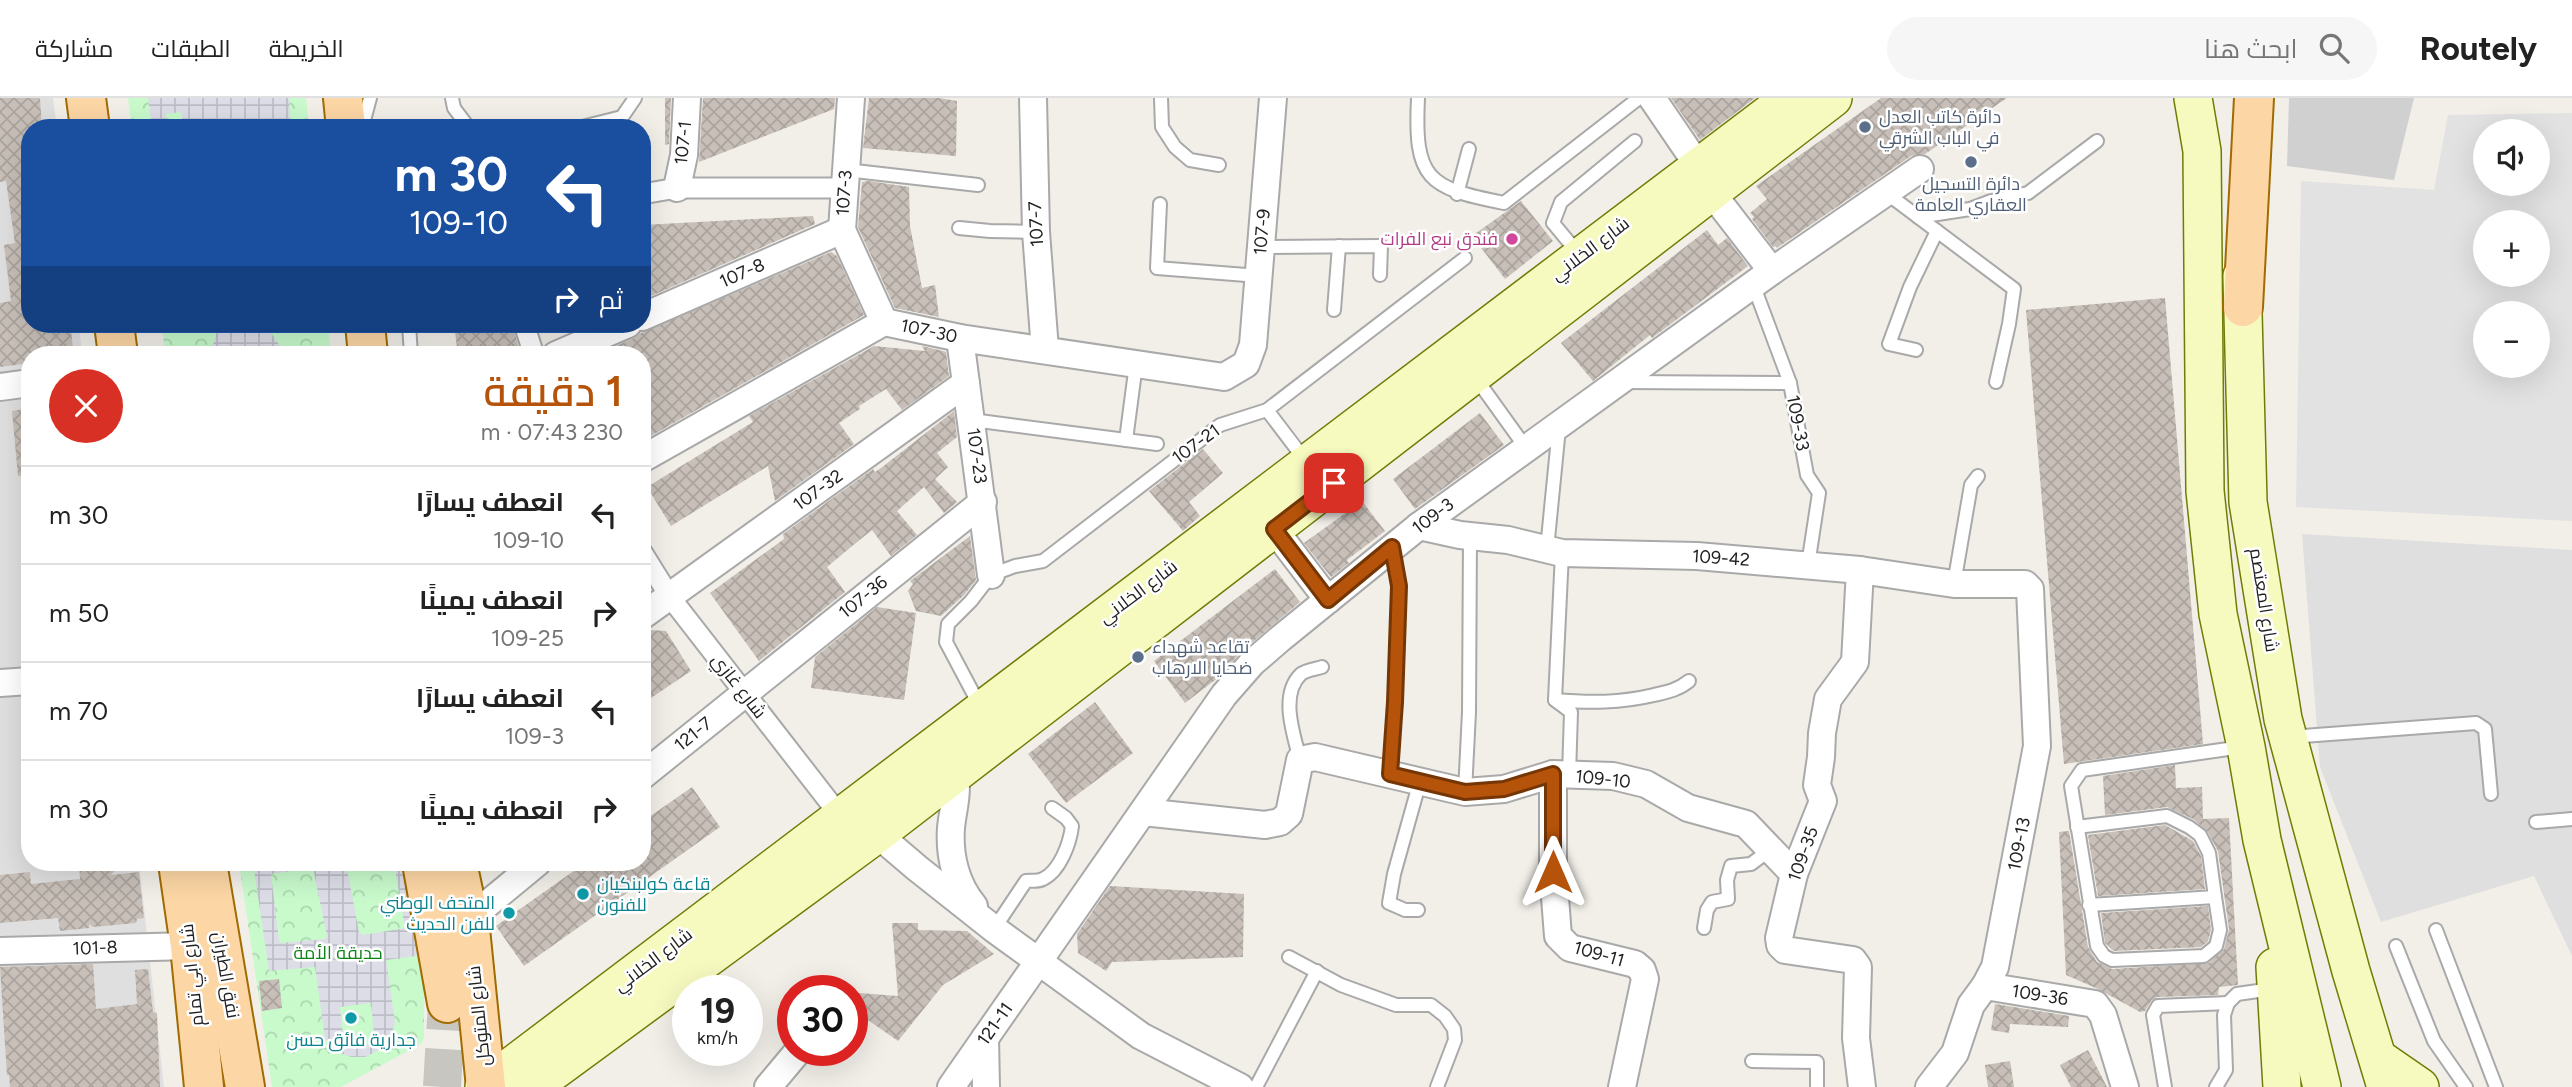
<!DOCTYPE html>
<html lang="ar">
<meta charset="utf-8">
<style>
:root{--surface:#fff;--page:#f6f6f6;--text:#222;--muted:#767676;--line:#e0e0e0;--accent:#b45309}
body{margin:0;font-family:Figtree,Cairo,sans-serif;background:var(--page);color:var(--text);direction:rtl;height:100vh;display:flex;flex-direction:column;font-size:26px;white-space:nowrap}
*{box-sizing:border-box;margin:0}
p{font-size:23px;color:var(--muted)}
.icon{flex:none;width:38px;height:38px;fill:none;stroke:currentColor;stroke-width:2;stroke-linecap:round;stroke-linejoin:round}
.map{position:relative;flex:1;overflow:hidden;direction:ltr}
.sheet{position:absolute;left:21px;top:248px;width:630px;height:525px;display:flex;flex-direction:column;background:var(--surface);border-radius:28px;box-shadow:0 7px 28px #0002;direction:rtl}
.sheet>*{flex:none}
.hud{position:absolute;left:21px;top:21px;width:630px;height:214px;border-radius:28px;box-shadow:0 7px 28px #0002;direction:rtl;background:#1a4fa0;color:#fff;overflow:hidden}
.controls{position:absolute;left:2473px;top:21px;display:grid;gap:14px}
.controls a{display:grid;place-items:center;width:77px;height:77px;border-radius:50%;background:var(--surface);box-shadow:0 7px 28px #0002;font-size:35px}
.speed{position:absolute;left:672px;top:877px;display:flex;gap:14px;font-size:35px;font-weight:700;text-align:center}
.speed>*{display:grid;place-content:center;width:91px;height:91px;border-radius:50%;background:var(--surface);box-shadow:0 7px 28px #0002;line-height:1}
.speed small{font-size:18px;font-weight:400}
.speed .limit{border:10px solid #d22;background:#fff;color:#111}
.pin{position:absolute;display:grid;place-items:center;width:60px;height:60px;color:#fff;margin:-30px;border-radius:14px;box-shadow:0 4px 10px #0006}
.me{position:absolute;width:77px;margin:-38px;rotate:0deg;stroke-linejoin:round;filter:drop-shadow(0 0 5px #0008)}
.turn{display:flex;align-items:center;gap:24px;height:147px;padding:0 28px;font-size:32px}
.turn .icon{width:91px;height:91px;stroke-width:2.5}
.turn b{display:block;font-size:49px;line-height:60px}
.then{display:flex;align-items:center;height:66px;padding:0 28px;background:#0003;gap:14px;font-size:26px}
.round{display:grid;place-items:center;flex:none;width:74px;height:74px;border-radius:37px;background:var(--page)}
.head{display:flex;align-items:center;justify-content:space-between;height:119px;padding:0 28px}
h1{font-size:42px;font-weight:600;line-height:52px;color:var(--accent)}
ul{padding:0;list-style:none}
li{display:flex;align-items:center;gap:21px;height:98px;padding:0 28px;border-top:2px solid var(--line)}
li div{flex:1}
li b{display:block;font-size:26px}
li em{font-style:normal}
header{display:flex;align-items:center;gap:42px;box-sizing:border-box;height:98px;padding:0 35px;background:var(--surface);border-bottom:2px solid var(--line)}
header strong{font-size:33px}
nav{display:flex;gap:38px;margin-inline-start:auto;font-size:24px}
.search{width:490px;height:63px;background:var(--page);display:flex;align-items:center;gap:18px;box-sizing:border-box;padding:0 24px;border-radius:38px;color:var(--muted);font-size:26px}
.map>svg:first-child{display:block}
.residential{fill:#e0dfdf}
.religious{fill:#d0d0d0}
.park{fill:url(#park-crowns)}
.parking{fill:#e2e2e2;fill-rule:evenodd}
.plaza{fill:url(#plaza-grid);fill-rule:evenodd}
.building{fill:url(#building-cross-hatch)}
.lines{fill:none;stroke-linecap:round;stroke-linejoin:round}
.primary-tunnel{stroke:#c8c6c1;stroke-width:38;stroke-dasharray:38 19;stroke-linecap:butt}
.service-casing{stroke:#a9a9a9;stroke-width:16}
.pedestrian-casing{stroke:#a9a9a9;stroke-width:23}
.minor-casing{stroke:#a9a9a9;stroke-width:30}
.secondary-casing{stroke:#707d05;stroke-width:40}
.primary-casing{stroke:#a06b00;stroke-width:42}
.service{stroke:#fff;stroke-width:12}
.pedestrian{stroke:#fff;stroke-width:19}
.minor{stroke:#fff;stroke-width:26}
.secondary{stroke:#f7fabf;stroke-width:37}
.primary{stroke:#fcd6a4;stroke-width:38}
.route-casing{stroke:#753606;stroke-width:18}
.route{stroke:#b45309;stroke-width:12}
.service-dot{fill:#5c6f8a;stroke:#fff;stroke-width:2.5}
.hotel-dot{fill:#d1479c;stroke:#fff;stroke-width:2.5}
.culture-dot{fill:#0f9aa8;stroke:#fff;stroke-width:2.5}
.labels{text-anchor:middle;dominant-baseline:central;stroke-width:5;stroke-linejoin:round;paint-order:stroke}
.service-label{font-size:18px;fill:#4e5e75;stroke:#fff;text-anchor:start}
.street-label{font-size:18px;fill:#222;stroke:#fff}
.hotel-label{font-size:18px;fill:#b23c85;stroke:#fff;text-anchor:end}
.culture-label{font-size:18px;fill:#0d838f;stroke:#fff;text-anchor:start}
.park-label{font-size:18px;fill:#0c8416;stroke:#fff}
</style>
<header>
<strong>Routely</strong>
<div class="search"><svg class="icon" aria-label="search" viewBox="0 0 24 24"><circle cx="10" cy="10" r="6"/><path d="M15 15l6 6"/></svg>ابحث هنا</div>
<nav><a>الخريطة</a><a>الطبقات</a><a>مشاركة</a></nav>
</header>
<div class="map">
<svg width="2572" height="989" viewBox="0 0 2572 989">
<defs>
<pattern id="park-crowns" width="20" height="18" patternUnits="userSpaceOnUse" patternTransform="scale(1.75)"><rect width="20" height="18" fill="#c8facc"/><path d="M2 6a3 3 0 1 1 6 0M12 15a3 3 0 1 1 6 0" fill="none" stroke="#acd6af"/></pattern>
<pattern id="plaza-grid" width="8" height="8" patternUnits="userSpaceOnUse" patternTransform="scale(1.75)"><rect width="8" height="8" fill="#dddde8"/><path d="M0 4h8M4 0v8" fill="none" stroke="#bdbdc7"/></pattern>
<pattern id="building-cross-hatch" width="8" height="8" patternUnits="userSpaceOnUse" patternTransform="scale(1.75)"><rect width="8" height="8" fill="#c7bfb8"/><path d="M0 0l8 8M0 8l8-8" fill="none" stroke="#aba49e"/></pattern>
</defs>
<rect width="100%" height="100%" fill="#f2efe9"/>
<g class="residential">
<polygon points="0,0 53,0 57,30 30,30 30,226 79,226 82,257 30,257 30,765 139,765 164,989 0,989"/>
<polygon points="2302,436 2572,452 2572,858 2534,778 2381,824 2320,669"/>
</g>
<polygon class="religious" points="2289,0 2414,0 2394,82 2287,68"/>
<g class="park">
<polygon points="128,0 306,0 309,30 132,30"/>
<polygon points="161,226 328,226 331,257 166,257"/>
<polygon points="239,765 410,765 424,857 424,940 421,946 341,989 272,989"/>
</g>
<path class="parking" d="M2572,15V423L2296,409L2301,83L2434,92L2448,17ZM2485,33H2538V86H2485ZM2485,124H2538V177H2485ZM2485,215H2538V268H2485Z"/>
<g class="plaza">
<polygon points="148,0 289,0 291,30 184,30 181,14 166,16 167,30 152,30"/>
<polygon points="217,226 265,226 286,257 209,257 216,238"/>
<path d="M253,765H346L359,834L363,837L405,830L394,765H410L424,857L386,862L395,925L391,939L381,951L365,959H351L338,954L325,941L315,869L269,873ZM313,770L327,838L325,841L281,845L279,843L271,776ZM371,905L375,946L344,949L340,909Z"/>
</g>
<g class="building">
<polygon points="0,0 40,0 42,30 30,30 30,226 70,226 74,257 30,257 30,265 0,269 0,205 11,203 4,147 15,145 6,83 0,84"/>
<polygon points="665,0 671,0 669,46 665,47"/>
<polygon points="703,0 835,0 834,11 699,64"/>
<polygon points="869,0 939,0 957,3 956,58 863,50"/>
<polygon points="1671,0 1755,0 1700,42"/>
<polygon points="1881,0 2007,0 1925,56 1911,58 1777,150 1775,148 1773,149 1752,121 1754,119 1750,115 1767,101 1756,88"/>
<polygon points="869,83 909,89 910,128 922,190 935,187 939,219 895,210 858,129 862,84"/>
<polygon points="1521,103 1553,143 1505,181 1472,138"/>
<polygon points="813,118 815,126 642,202 642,127"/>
<polygon points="1707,132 1718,147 1727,140 1748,168 1652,240 1650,237 1593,283 1561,245"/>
<polygon points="831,154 837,158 864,217 642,343 642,257 608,257 602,254 634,240 641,235"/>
<polygon points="2165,200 2203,646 2064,666 2026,212"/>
<polygon points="454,226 512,226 521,257 458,257"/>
<polygon points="551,226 589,226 567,235"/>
<polygon points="874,248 925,253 922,248 943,253 946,254 949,278 902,312 886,291 859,308 860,311 839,325 854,346 775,403 768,368 671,428 647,389 753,324 749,318"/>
<polygon points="30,310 30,378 18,378 12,313"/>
<polygon points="954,313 957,339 937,355 948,369 935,381 957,404 944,415 924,389 897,413 917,437 891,458 872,432 857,444 827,469 845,494 759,563 710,495 784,441 783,436 873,371 875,374 881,370"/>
<polygon points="1480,315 1504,347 1415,411 1393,381"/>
<polygon points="1203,351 1223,375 1189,404 1200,418 1183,433 1149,393"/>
<polygon points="1362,403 1385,433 1347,462 1349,465 1331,479 1304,445"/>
<polygon points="970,438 976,482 964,497 941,518 916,513 908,493 913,486 910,483"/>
<polygon points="1275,471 1300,504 1242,553 1219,579 1185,605 1154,563"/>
<polygon points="877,509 916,515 904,602 811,590 815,559"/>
<polygon points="649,532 666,533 691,573 642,606 642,534"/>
<polygon points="1095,604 1133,655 1066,705 1028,656"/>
<polygon points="2175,667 2176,690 2202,689 2203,721 2229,720 2238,887 2219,889 2218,897 2157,899 2151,903 2145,913 2140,914 2098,891 2066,877 2059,734 2069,733 2088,849 2097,864 2112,871 2209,865 2224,851 2229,831 2218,753 2207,733 2193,721 2167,709 2105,717 2103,678"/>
<polygon points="692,689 720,729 524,868 496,828 585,765 642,765 642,724"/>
<polygon points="2165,727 2193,743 2201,758 2205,791 2098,798 2088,737"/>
<polygon points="79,765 121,765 111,777 139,774 144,820 137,821 136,825 93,829 89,826 89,830 60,833 58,820 0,825 0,777 30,774 31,786 80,781"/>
<polygon points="1110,788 1244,796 1243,859 1112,864 1106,873 1078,855 1077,836"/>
<polygon points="2208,808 2211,832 2208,843 2201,849 2114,853 2105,845 2101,815"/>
<polygon points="892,825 918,825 918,832 967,833 994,856 943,887 898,943 852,911 852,905 859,895 898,898"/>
<polygon points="93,866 96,911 137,906 135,872 148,871 153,914 157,915 160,989 10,989 9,977 7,977 0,869"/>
<polygon points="279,881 282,910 262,913 259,883"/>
<polygon points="1995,906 2069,918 2068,929 2010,926 2009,935 1991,932"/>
<polygon points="2088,952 2107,989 2071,989 2060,967"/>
<polygon points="2010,963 2014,989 1988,989 1985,967"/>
</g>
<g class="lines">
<polyline class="primary-tunnel" points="442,989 447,905"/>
<g class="service-casing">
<g id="service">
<polyline points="452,0 454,10 469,30"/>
<polyline points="1161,0 1162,29 1175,49 1190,62 1219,67"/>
<path d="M1418,0C1414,81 1427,90 1504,105L1639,0"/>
<polyline points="362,30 370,0"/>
<polyline points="578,30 622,19 635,0"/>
<polyline points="846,72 978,87"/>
<polyline points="1885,94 2014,191 2009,226 1996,284"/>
<polyline points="1457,96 1469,51"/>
<polyline points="1160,106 1157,170 1259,178"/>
<polyline points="1918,119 1970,111 1991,103 2028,95 2097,43"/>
<polyline points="959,130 990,133 1036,134"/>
<polyline points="1261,149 1381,148 1380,177"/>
<polyline points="1578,155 1553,125 1561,104 1635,43"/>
<polyline points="1753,186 1790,285 1807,377 1819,395 1808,467"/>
<polyline points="1334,212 1339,148"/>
<polyline points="409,226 411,257"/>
<polyline points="1916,252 1889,246 1910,189 1937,133"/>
<polyline points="1475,279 1526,350"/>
<polyline points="1624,284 1790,285"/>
<polyline points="1267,312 1305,362"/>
<polyline points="972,322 1157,346"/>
<polyline points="1126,342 1136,266"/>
<polyline points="1547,451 1559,330"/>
<polyline points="1562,455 1555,602 1571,614 1569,677"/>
<polyline points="1954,486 1971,387 1978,378"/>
<path d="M1555,602C1590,605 1620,605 1654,597C1667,594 1678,592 1689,583"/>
<polyline points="981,610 946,544 948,526 971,503 991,477 1015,468 1043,463 1220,327 1267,312 1465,160"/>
<polyline points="2290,639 2476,625 2485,631 2491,696"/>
<path d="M1300,662C1294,637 1279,597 1301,576C1306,572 1316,571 1322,569"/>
<polyline points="1390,676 1395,604 1399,488 1392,450"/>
<polyline points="1465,694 1469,614 1470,438"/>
<polyline points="2536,724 2572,721"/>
<polyline points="2077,729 2167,718 2189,729 2200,737 2209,755 2215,799 2089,807"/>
<polyline points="2215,799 2220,832 2216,848 2204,858 2112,862 2104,858 2097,848 2071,688 2082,672 2242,649"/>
<polyline points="1418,812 1405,812 1389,805 1394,776 1420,683"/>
<polyline points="1704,830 1707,812 1712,804 1728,801 1727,782 1731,768 1751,766 1771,751"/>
<path d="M994,831L1026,783C1032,782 1037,784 1043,781C1060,773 1070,745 1072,728L1066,720L1052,710"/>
<polyline points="2436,832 2496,989"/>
<polyline points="2396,848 2434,943 2466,989"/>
<polyline points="1289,859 1341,887 1396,907 1431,907 1445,918 1454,931 1455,942 1437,989"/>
<polyline points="1752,963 1817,964 1817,989"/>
<polyline points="1256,989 1317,873"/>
<polyline points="2165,989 2153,917 2158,908 2228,905"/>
<polyline points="2216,989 2226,972 2224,917 2228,905 2237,896 2272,891"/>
</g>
</g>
<g class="pedestrian-casing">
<g id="pedestrian">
<polyline points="642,96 677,90 844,90"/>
<polyline points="524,226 534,257"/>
<polyline points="642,454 670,499 841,719"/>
</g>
</g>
<g class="minor-casing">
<g id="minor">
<polyline points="851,0 842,132 884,224"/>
<polyline points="1033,0 1036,134 1045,252"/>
<polyline points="1652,0 1699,69"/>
<polyline points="677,90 684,57 687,0"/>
<polyline points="1711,94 1772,173"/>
<polyline points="642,219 842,132"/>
<polyline points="960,240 991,477"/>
<polyline points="556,257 628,226"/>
<polyline points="0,289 30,285"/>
<polyline points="642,361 884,224 960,240 1224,279 1246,266 1253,247 1273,0"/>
<polyline points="1419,428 1460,437 1508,442 1562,455 1697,458 1860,472 1954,486 2025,486 2030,491 2037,648 1995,869 1985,888 1971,907 1955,955 1929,989"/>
<polyline points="1274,431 1328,502"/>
<polyline points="1860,472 1855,564 1828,601 1822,635 1821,659 1817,687 1823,703 1794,776 1779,840 1780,847 1785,852 1853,862 1858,869 1856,940 1862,989"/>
<polyline points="642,518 966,285"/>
<polyline points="0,585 30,583"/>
<path d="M949,666C962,687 953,707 951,730C949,758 956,787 974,808"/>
<polyline points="1553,676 1553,774 1558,838 1570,850 1635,866 1642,872 1645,881 1622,989"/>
<polyline points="642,678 983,404"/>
<polyline points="1143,714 1265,727 1280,724 1289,716 1300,662 1315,659 1465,694 1504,691 1553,676 1613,678 1646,686 1688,710 1746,726 1794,776"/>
<polyline points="869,721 890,747 917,770 994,831 1141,938 1240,989"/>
<polyline points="469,821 537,765"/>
<polyline points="0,853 190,848"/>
<polyline points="1985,888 2095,906 2103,917 2125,989"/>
<polyline points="985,940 986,989"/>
<polyline points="768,989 799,952"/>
<polyline points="951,989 1224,597 1252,565 1281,540 1419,428 1772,173 1920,71"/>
</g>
</g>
<g class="secondary-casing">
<g id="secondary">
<polyline points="2193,0 2202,53 2205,393 2218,516 2246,649 2262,742 2322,989"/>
<polyline points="2242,178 2248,404 2283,621 2351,873 2386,989"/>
<polyline points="2275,869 2282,989"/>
<polyline points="2378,960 2420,989"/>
<polyline points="484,989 1790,0"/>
<polyline points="532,989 878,735 1833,0"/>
</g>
</g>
<g class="primary-casing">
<g id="primary">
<polyline points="86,0 90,30"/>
<polyline points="343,0 346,30"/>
<polyline points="2243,209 2254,0"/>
<polyline points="114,226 118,257"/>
<polyline points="365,226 368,257"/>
<polyline points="178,765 190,848 204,989"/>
<polyline points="207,765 245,989"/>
<polyline points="422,765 447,905"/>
<polyline points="457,765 469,821 486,989"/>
</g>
</g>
<use href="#service" class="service"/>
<use href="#pedestrian" class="pedestrian"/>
<use href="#minor" class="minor"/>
<use href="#secondary" class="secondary"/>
<use href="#primary" class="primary"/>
</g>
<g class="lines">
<g class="route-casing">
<polyline id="route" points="1334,385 1274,431 1328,502 1392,449 1399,488 1395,604 1390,676 1465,694 1504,691 1553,676 1553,774"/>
</g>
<use href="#route" class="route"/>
</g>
<g class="service-dot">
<circle cx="1865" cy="29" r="7"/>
<circle cx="1971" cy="64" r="7"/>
<circle cx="1138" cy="559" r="7"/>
</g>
<circle class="hotel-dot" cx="1512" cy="141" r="7"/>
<g class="culture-dot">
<circle cx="583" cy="796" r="7"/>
<circle cx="509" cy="815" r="7"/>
<circle cx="351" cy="920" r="7"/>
</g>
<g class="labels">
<g class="service-label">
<text x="1879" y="19">دائرة كاتب العدل<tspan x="1879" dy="21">في الباب الشرقي</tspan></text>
<text x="1971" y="86" text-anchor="middle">دائرة التسجيل<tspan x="1971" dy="21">العقاري العامة</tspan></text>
<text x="1152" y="549">تقاعد شهداء<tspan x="1152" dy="21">ضحايا الارهاب</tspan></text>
</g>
<g class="street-label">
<text transform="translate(683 45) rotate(-84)">107-1</text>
<text transform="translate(844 95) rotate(-86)">107-3</text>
<text transform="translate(1036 126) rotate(-93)">107-7</text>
<text transform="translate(1262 134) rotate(-85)">107-9</text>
<text transform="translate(1590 151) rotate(-37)">شارع الخلاني</text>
<text transform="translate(742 175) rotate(-24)">107-8</text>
<text transform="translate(929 233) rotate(12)">107-30</text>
<text transform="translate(1798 325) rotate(79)">109-33</text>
<text transform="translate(1196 346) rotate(-36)">107-21</text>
<text transform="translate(977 358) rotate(82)">107-23</text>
<text transform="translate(818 392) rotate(-36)">107-32</text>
<text transform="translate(1433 418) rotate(-37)">109-3</text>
<text transform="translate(1721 460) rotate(4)">109-42</text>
<text transform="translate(1138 494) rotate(-37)">شارع الخلاني</text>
<text transform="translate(863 499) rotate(-39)">107-36</text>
<text transform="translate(2264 502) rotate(81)">شارع المعتصم</text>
<text transform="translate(739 588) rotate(52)">شارع غازي</text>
<text transform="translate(693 636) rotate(-39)">121-7</text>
<text transform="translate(1603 681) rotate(6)">109-10</text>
<text transform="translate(2019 746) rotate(-79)">109-13</text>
<text transform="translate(1803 756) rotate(-70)">109-35</text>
<text transform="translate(95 850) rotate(-2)">101-8</text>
<text transform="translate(1599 856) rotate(16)">109-11</text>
<text transform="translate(653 862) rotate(-37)">شارع الخلاني</text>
<text transform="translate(192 877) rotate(-96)">شارع ابي تمام</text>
<text transform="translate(226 877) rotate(80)">نفق الطيران</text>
<text transform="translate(2040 897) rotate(9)">109-36</text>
<text transform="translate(479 918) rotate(-96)">شارع المتوكل</text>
<text transform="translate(995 926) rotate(-55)">121-11</text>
</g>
<g class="hotel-label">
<text x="1498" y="141">فندق نبع الفرات</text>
</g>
<g class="culture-label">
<text x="597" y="786">قاعة كولبنكيان<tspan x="597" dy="21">للفنون</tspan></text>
<text x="495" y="805" text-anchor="end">المتحف الوطني<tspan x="495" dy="21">للفن الحديث</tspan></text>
<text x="351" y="942" text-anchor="middle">جدارية فائق حسن</text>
</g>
<g class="park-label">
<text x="338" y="855">حديقة الأمة</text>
</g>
</g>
</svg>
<div class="controls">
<a><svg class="icon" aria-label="sound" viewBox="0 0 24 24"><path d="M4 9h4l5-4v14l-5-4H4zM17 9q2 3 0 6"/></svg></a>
<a>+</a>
<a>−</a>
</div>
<div class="speed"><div>19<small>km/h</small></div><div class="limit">30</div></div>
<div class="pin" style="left:1334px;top:385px;background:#d93025"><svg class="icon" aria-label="arrive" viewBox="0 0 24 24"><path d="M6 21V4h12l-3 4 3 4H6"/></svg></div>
<svg class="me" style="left:1553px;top:774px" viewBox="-20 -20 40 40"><path d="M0-17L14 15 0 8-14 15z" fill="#b45309" stroke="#fff" stroke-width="4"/></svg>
<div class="hud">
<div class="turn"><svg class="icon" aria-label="left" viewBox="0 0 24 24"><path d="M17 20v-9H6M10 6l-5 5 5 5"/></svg><div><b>30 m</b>109-10</div></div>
<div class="then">ثم<svg class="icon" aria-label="right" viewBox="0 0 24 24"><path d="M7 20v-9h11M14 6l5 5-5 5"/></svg></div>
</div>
<section class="sheet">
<div class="head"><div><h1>1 دقيقة</h1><p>230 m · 07:43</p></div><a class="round" style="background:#d93025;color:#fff"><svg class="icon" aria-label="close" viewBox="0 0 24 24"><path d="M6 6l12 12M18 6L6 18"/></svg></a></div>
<ul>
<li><svg class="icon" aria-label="left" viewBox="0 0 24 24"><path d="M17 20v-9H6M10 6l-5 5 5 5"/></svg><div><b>انعطف يسارًا</b><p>109-10</p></div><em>30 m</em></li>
<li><svg class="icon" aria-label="right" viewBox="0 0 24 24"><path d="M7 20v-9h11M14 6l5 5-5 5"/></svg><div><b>انعطف يمينًا</b><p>109-25</p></div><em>50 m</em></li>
<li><svg class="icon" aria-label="left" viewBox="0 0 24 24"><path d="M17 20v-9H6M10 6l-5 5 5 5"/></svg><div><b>انعطف يسارًا</b><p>109-3</p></div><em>70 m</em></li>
<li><svg class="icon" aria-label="right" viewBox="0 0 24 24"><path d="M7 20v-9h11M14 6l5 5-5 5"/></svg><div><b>انعطف يمينًا</b></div><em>30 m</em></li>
</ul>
</section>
</div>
